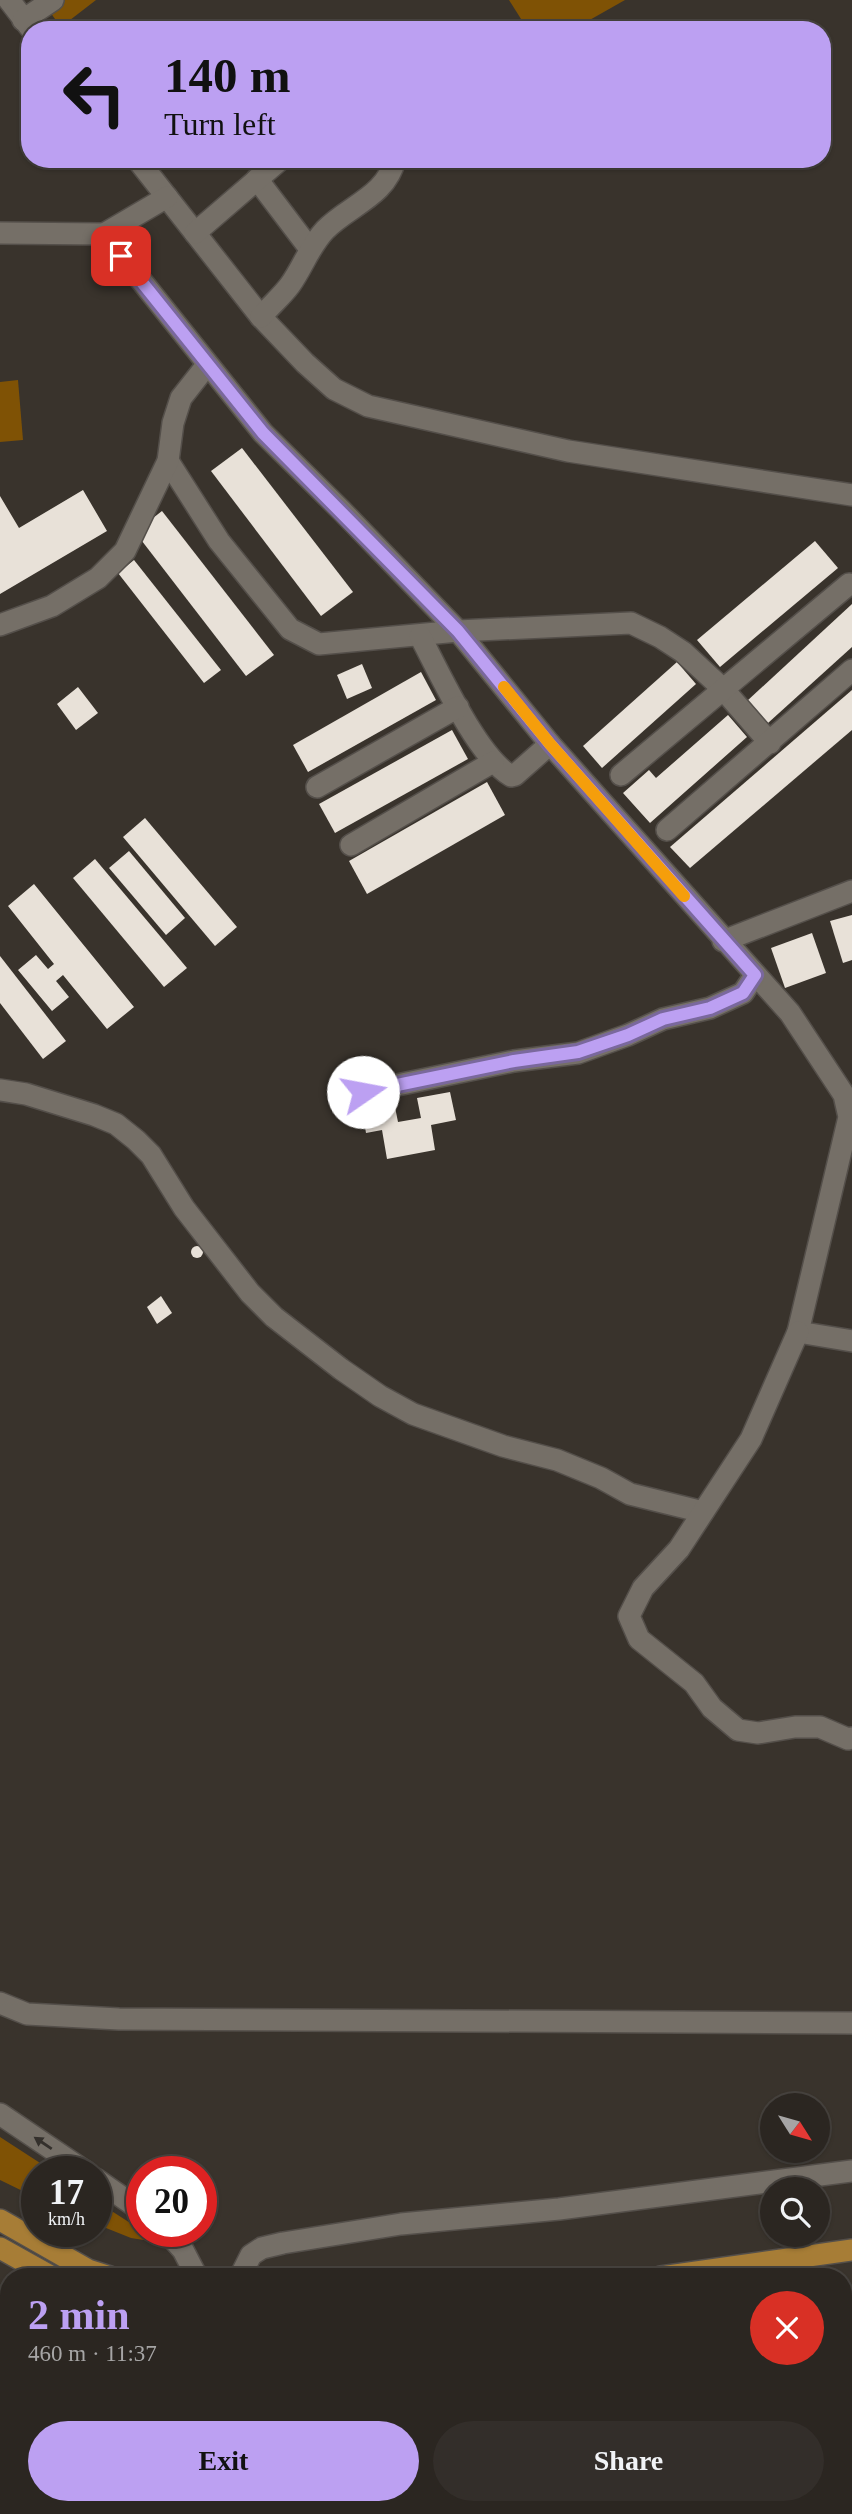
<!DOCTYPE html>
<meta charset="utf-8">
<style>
:root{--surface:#2b2621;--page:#332e2a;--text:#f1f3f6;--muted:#a6a5a5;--line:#47433f;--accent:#bca0f2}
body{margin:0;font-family:"Times New Roman",serif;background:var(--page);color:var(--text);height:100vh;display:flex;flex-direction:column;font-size:26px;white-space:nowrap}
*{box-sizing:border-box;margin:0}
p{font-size:23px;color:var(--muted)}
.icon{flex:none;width:38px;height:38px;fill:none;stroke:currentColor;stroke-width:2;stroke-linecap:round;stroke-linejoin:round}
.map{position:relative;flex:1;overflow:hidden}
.drawer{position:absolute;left:0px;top:2268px;width:852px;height:247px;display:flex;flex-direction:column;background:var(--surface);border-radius:28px 28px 0 0;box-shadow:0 2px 5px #0004,0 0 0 2px var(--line)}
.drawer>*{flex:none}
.top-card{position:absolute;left:21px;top:21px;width:810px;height:147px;border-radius:28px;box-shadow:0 2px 5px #0004,0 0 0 2px var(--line);background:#bca0f2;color:#111;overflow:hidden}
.needle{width:46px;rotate:127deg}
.buttons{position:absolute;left:760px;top:2093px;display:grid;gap:14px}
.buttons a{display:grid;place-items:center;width:70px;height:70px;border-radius:50%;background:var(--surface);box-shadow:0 2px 5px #0004,0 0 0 2px var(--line);font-size:35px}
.speed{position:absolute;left:21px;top:2156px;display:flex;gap:14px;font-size:35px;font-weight:700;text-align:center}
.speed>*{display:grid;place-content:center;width:91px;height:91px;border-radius:50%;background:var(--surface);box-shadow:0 2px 5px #0004,0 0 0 2px var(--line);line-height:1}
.speed small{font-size:18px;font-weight:400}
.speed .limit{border:10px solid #d22;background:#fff;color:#111}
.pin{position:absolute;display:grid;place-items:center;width:60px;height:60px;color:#fff;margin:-30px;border-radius:14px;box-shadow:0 4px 10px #0006}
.me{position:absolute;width:77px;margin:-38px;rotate:78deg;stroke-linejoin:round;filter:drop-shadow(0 0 5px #0008)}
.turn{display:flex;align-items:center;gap:24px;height:147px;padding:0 28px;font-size:32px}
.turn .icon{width:91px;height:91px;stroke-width:2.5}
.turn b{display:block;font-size:49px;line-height:60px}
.round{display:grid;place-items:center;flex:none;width:74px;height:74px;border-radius:37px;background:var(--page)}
.summary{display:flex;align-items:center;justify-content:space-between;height:119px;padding:0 28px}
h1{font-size:42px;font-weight:800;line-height:52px;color:var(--accent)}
.primary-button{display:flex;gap:14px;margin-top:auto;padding:14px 28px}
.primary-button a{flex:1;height:80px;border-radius:42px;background:var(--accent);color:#111;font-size:28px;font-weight:800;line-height:80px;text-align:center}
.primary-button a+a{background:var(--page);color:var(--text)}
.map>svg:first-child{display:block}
.green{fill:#7f5205}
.building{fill:#e8e1d8}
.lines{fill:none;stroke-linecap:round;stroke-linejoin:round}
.minor-casing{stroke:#544f4a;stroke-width:24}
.major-casing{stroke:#544f4a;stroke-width:24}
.path{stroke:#6b6660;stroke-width:3.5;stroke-dasharray:3.5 3.5;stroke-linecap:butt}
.minor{stroke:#756f67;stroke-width:21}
.major{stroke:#a77d36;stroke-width:21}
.oneway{fill:#34302c}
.route-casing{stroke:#7a689d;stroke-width:18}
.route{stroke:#bca0f2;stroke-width:12}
.slow{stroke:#f59e0b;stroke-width:12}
</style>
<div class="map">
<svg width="852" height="2514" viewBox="0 0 852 2514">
<rect width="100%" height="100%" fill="#39332c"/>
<g class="green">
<polygon points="41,0 96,0 61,27"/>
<polygon points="509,0 625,0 572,30 528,30"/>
<polygon points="18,380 23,440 0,442 0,382"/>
<polygon points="0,2137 54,2172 37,2172 37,2198 0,2180"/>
<polygon points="96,2201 149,2235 156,2242 131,2238 96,2224"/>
<polygon points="852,2443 852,2514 834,2514 836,2506 844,2506 844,2477"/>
</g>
<g class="building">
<polygon points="242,448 353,592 321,616 211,471"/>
<polygon points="83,490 107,531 0,594 0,496 19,528"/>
<polygon points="162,511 274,655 246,676 135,532"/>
<polygon points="815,541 838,568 720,667 697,640"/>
<polygon points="134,560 221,670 204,683 118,573"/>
<polygon points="852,604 852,647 768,723 747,701"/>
<polygon points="677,662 696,684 602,768 583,746"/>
<polygon points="362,664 372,688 347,699 337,675"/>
<polygon points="421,672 436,700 308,772 293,745"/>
<polygon points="78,687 98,713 76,730 57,704"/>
<polygon points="852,690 852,730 690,868 670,847"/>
<polygon points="728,715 747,737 650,823 623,793 649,770 656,778"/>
<polygon points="452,730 468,759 335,833 319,804"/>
<polygon points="487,782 505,815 367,894 349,861"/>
<polygon points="145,818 237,927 215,946 123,837"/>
<polygon points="129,851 185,918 166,935 109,868"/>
<polygon points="95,859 187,968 164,987 73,878"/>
<polygon points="34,884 134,1007 107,1029 63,975 56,981 69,997 52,1011 18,970 36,955 48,969 54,964 8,906"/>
<polygon points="852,915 852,960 843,963 830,921"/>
<polygon points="812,933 826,973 785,988 771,948"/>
<polygon points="0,956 66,1041 43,1059 0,1003"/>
<polygon points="450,1092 456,1120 431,1125 435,1150 387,1159 382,1130 366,1133 362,1109 394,1102 398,1122 421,1118 417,1098"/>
<circle cx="197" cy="1252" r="6"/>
<polygon points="161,1296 172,1313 157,1324 147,1307"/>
</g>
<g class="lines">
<g class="minor-casing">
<g id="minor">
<polyline points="9,0 32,30"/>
<polyline points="23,20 53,0"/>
<polyline points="137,159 261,317 305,363 334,389 368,406 568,451 852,495"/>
<polyline points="257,179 310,249"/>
<polyline points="167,197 104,234 263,433 342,511 458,631 550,744 790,1013 844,1095 849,1117 798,1332 852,1341"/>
<polyline points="0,233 104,234"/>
<polyline points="195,233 281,159"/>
<path d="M261,317C270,306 282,296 290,285C303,267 309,247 325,230C348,206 387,196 395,159"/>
<polyline points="168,461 219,541 290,629 319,644 458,631 631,623 660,637 683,652 723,689 770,743"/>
<polyline points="0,625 52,606 98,578 125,551 168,461 173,423 181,398 207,365"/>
<path d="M420,636C439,672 477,756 511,776L515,775L550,744"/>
<polyline points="621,775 849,584"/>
<polyline points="317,787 458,707"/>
<polyline points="667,830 852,670"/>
<polyline points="351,845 493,762"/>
<polyline points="723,941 852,891"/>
<polyline points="0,1090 26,1094 94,1115 116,1124 136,1140 151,1155 184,1208 250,1293 274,1317 341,1369 380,1396 413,1414 503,1446 557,1460 601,1478 630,1494 703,1512"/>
<polyline points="363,1092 514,1061 578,1053 628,1035 663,1019 710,1008 743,993 755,975"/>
<polyline points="798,1332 751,1439 679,1549 643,1588 629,1616 639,1639 694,1683 712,1708 738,1730 758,1733 795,1727 820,1727 848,1739 852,1738"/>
<polyline points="0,2003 27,2014 119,2019 852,2023"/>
<polyline points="0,2114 86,2172"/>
<polyline points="96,2179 142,2211"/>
<polyline points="166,2231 183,2250 197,2277"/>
<polyline points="240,2277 251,2255 262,2248 283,2243 401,2224 559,2209 852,2171"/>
<polyline points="0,2308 9,2321"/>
<polyline points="844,2331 852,2297"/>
<polyline points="132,2506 136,2514"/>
<polyline points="173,2514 173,2506"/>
<polyline points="797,2514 799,2506"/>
</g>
</g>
<g class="major-casing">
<g id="major">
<polyline points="0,2220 88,2270 110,2277"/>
<polyline points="0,2248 52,2277"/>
<polyline points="661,2277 852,2250"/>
</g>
</g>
<g class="path">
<polyline points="0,2345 9,2356"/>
<polyline points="108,2506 112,2514"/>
</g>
<use href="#minor" class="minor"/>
<use href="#major" class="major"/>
</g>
<defs><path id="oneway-solid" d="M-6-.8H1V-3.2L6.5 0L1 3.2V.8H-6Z" transform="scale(1.75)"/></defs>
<use class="oneway" href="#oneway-solid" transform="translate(43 2143) rotate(-146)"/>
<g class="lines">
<g class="route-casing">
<polyline id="route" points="121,256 263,433 458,631 550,744 755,975 743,993 710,1008 663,1019 628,1035 578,1052 514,1061 363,1092"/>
</g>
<use href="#route" class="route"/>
<polyline class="slow" points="504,687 550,744 684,896"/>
</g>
</svg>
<div class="buttons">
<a><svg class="needle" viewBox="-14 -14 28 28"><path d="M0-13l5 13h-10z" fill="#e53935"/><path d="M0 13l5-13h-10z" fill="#a6a5a5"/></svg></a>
<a><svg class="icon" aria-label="search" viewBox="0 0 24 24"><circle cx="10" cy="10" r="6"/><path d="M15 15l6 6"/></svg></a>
</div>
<div class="speed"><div>17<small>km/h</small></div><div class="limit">20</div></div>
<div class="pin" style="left:121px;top:256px;background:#d93025"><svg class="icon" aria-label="arrive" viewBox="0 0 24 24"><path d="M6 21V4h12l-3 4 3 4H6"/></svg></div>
<svg class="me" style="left:363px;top:1092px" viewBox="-20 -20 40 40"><circle r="19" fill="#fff"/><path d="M0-13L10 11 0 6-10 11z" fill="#bca0f2"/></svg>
<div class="top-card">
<div class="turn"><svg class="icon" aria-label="left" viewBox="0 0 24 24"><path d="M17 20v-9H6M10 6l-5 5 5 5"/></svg><div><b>140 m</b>Turn left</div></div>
</div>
<section class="drawer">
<div class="summary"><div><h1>2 min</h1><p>460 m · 11:37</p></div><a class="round" style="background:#d93025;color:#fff"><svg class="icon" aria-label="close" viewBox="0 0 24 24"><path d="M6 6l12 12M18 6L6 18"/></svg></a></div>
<div class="primary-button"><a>Exit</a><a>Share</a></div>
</section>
</div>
